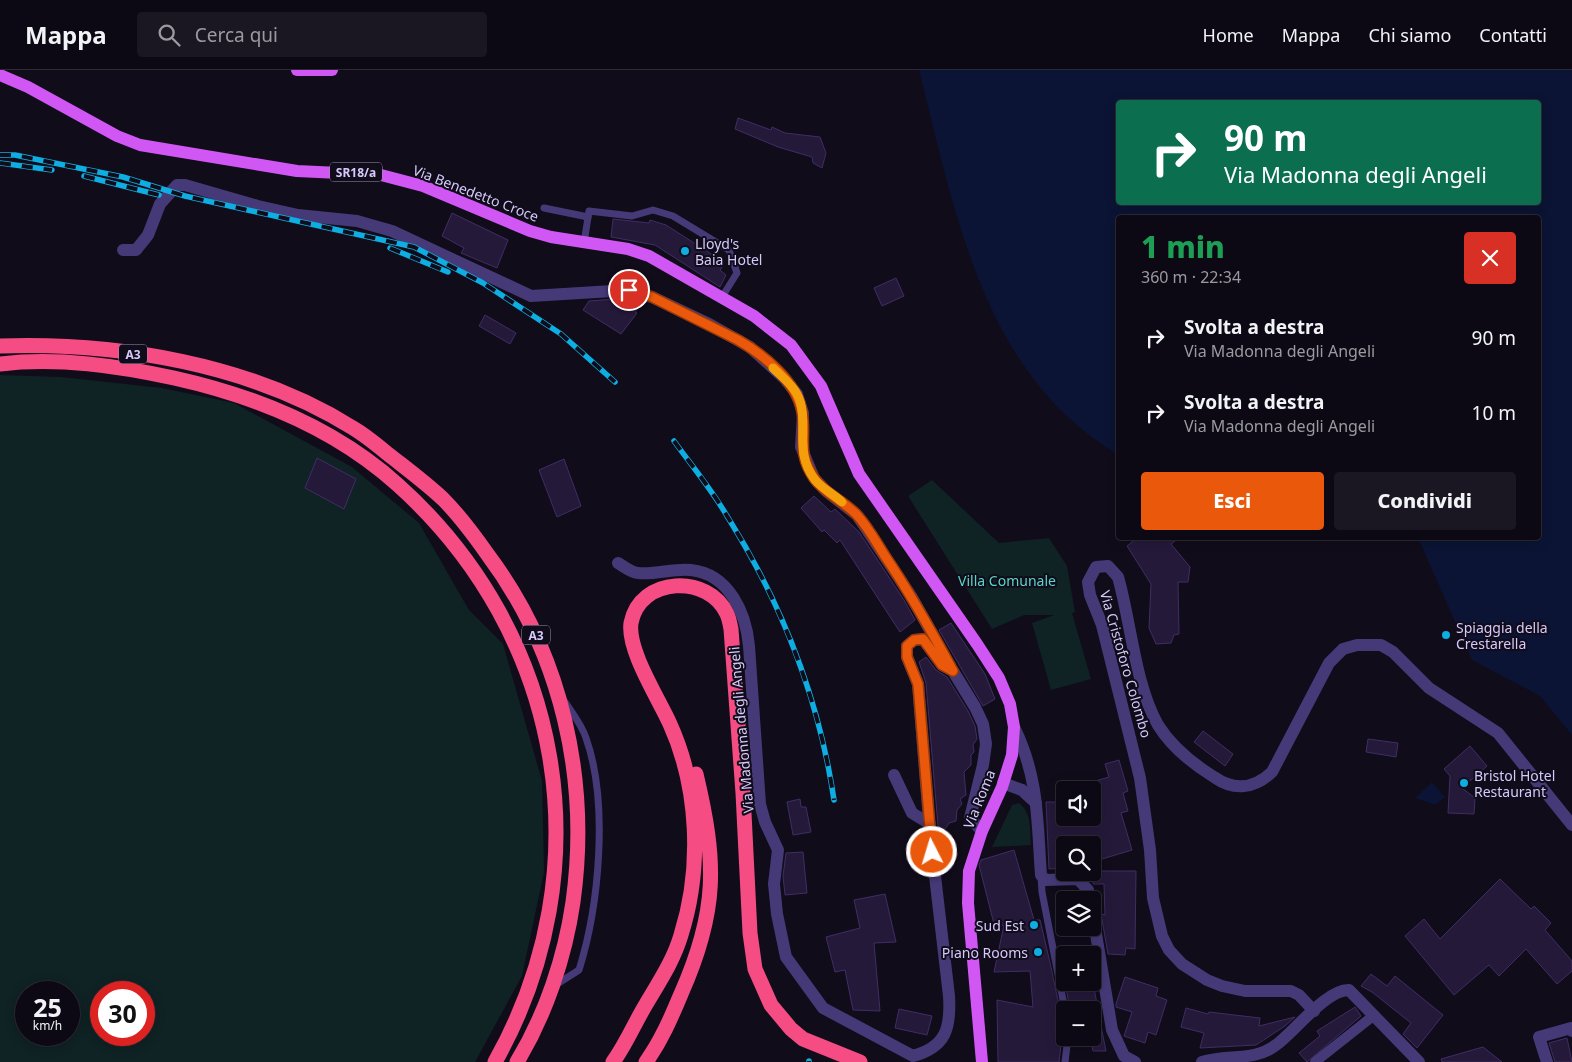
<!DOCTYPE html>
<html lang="it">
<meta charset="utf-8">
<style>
:root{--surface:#0c0914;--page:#1a1722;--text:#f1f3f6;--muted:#9a9aa0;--line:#2c2a34;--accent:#ea580c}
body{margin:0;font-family:"Noto Sans",sans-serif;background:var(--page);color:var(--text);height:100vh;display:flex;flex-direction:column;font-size:19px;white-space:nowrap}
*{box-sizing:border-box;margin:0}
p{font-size:16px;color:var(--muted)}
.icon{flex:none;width:28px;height:28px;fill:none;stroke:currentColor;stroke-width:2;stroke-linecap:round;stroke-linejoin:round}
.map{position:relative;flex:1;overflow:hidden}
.drawer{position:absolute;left:1116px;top:145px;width:425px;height:325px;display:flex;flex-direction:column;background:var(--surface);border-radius:5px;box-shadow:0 2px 12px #0003,0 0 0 1px var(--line)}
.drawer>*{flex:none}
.banner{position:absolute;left:1116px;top:30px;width:425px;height:105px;border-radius:5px;box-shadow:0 2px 12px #0003,0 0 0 1px var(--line);background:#0b6e4f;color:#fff;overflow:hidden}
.tools{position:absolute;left:1056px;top:711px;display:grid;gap:10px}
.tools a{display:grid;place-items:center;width:45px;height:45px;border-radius:5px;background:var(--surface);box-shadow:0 2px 12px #0003,0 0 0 1px var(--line);font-size:25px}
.speed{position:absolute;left:15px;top:911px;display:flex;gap:10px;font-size:25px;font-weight:700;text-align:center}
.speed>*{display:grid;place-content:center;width:65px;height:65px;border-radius:50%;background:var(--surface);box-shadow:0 2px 12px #0003,0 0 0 1px var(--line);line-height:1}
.speed small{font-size:12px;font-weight:400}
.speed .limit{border:8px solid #d22;background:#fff;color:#111}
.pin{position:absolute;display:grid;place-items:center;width:42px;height:42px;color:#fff;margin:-21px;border:2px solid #fff;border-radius:50%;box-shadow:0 1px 5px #0007}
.me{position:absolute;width:55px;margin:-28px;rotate:355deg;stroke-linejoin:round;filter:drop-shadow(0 0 4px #0008)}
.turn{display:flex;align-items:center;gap:18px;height:105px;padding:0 25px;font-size:22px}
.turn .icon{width:65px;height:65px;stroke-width:2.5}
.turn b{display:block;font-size:35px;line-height:42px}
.round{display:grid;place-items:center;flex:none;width:52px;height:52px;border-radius:5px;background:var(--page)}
.overview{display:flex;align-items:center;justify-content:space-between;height:85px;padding:0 25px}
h1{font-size:30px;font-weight:800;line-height:38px;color:#1e9e55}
.action{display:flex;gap:10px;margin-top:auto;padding:10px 25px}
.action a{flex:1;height:58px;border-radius:5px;background:var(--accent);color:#fff;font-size:20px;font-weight:800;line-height:58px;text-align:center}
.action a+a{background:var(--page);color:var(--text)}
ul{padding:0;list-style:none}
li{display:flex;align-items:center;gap:15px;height:75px;padding:0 25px}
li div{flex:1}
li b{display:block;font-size:19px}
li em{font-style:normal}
header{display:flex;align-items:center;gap:30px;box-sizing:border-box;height:70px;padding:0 25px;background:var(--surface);border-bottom:1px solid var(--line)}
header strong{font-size:24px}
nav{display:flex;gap:28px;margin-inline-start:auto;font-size:18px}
.search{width:350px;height:45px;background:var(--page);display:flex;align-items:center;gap:12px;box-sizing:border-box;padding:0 18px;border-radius:5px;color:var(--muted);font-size:19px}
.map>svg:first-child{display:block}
.green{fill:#0f2224;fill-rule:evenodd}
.water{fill:#0b1434;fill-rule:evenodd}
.building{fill:#25193a;stroke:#402d65}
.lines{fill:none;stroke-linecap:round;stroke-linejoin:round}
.service{stroke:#453a77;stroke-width:7}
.pedestrian{stroke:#453a77;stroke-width:10}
.minor{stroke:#453a77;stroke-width:12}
.tertiary{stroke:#453a77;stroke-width:12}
.primary{stroke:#d157f4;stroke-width:12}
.motorway{stroke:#f44c83;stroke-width:15}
.rail-casing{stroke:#0eade2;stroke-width:5.5}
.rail{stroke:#100c1a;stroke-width:4;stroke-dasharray:11;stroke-linecap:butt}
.route-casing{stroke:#983908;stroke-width:12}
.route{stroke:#ea580c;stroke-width:9}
.slow{stroke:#f59e0b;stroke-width:9}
.poi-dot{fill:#0eade2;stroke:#100c1a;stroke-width:2}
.labels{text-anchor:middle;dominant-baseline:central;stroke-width:4;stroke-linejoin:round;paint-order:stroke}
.shield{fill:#100c1a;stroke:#9b90b8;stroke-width:1}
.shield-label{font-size:12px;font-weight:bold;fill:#d6c9fc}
.street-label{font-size:14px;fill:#d6c9fc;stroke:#100c1a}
.poi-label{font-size:14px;fill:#d6c9fc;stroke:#100c1a;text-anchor:start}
.park-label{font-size:14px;fill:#5bd5c9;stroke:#100c1a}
</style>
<header>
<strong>Mappa</strong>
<div class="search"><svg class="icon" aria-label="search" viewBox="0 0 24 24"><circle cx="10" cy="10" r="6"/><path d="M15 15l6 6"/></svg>Cerca qui</div>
<nav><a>Home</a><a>Mappa</a><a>Chi siamo</a><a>Contatti</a></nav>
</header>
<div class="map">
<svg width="1572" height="992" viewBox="0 0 1572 992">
<rect width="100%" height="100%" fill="#100c1a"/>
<g class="green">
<path d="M0,305L61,307L162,318L234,333L352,397L419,453L469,540L503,574L542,711L544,802L522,906L475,992H0ZM26,922H69V965H26ZM101,922H144V965H101Z"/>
<polygon points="932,410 999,473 1049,468 1067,496 1075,542 1072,543 1091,609 1051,620 1032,553 1054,545 1024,545 992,559 908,426"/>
<path d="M1019,733C1032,743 1030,760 1031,775L992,777L1012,735Z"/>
</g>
<g class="water">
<path d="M919,0H1572V665L1540,626L1472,590L1418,468H1539V148H1119V385C982,305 955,141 919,0ZM1119,32H1539V132H1119Z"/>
<polygon points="1432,712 1445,727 1435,735 1415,728"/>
</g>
<g class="building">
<polygon points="738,48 771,60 772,57 785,63 820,67 826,83 822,98 813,93 812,87 778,77 735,59"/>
<polygon points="452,143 508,170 497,198 461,183 464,178 442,166"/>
<polygon points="613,149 649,153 650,150 666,155 716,187 715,191 723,196 720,200 726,205 720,217 655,175 611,167"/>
<polygon points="896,208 904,226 882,236 874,218"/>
<polygon points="628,228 641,232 635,242 637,243 621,264 583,240 589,231"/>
<polygon points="485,245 516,263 510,274 479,256"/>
<polygon points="317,388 356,409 344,439 305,418"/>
<polygon points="564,389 581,436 557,447 539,400"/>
<polygon points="814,426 831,442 835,439 859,462 904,530 915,550 900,562 840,470 837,473 824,460 822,462 801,438"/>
<polygon points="1137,468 1179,468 1171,474 1190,497 1188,512 1178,512 1179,564 1174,565 1171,573 1156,574 1149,558 1151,514 1127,476"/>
<polygon points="951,553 985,604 995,629 983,636 939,560"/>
<polygon points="926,587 936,600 947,607 968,641 975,656 977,669 973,675 974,682 971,685 971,695 964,702 966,725 960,729 962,734 957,740 956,751 949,753 945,759 938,756 926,613 919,592"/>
<polygon points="1203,661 1233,684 1225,696 1194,672"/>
<polygon points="1368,669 1398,673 1396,687 1366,682"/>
<polygon points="1470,676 1487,696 1462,718 1475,728 1474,744 1448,743 1450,706 1444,699"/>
<polygon points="1119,690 1128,721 1123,723 1128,741 1121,743 1132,780 1092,792 1092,775 1065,775 1065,798 1049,799 1046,732 1065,732 1065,748 1092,748 1092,712 1109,707 1105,694"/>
<polygon points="800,729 801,737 806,737 811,762 793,765 787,732"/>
<polygon points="1014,780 1034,850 1040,850 1051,897 1060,940 1057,940 1061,975 1059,992 998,992 997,930 1033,937 1030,901 994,902 1004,855 995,858 979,795 981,790"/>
<polygon points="803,782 807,823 785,825 783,806 786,783"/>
<polygon points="1092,801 1136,801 1135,879 1126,878 1125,885 1108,884 1101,844 1105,845 1104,814 1093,814"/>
<polygon points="1500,809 1531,839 1534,836 1551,853 1545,860 1572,891 1572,901 1557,914 1526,879 1499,906 1489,895 1454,925 1405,866 1424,849 1440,869"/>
<polygon points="885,824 896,872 874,873 880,941 853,940 845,900 835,902 826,867 860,858 854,830"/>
<polygon points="1371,904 1387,916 1395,906 1443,945 1417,978 1403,964 1411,953 1372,922 1361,916"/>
<polygon points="1125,907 1158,918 1156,926 1167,930 1156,965 1148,962 1145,973 1124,966 1132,942 1116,937 1116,934"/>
<polygon points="1065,912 1093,912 1098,940 1070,940"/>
<polygon points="1355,937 1361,946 1307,992 1299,983 1320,966 1317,961"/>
<polygon points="1186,938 1208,944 1209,942 1260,948 1259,956 1295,947 1285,956 1256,975 1200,978 1204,963 1181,957"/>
<polygon points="899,939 932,946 927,965 895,958"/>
<polygon points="1098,941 1106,981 1093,981 1090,968 1092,968 1092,942"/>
<polygon points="1567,968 1572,992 1555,992 1549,973"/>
<polygon points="1483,977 1502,992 1442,992 1441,989"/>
</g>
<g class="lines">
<g class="service">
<polyline points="544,138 588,147"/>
<polyline points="584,173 589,141 632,146 653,140 673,146 729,180 737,203 722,227"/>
<polyline points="1041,806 1042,822 1065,940"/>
<path d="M554,916L579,900C599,836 609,733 586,668C582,655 573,644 565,632"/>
<polyline points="1065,992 1068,968"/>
</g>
<polyline class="pedestrian" points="1315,992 1373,946"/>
<g class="minor">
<polyline points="123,180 136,180 148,165 160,134 177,115 185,115 258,136 298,145 357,151 392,161 531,226 629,220 652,227 709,254 750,277 784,308 797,324 803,343 801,377 814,408 826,421 857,445 911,526 950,596"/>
<path d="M618,493C623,496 632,503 638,503C655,505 674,498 691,500C729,504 746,543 749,576L760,734L765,752L778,780L774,814L777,844L786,887L823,938L913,986C946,977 951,958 949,926L930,763L918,614L907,587V576L914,570L923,569L942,595L953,601L975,637L983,654L986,674L983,695L970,748L982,761"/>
<polyline points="894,705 912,743 930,754"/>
<polyline points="1547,992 1539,967 1571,958 1572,961"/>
</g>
<g class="tertiary">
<path d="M1014,657C1039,708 1037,750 1041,805L1045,810L1078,809L1088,820L1090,830"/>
<polyline points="1003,713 1022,720 1036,733"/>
<polyline points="1092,840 1112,960 1124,986 1135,992"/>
<path d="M1314,941L1299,925L1291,921H1245L1222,916L1207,910L1182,894L1169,880L1162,866L1153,828L1150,780L1140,708L1102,555L1090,525L1088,512L1096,497L1108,496L1118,507C1131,552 1135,615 1158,655C1171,676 1193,694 1214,707C1234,721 1254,719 1272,702L1329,593L1343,579L1357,575H1381L1393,582L1429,618L1498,663L1572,755"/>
<path d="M1202,992C1227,984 1254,992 1276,975C1294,962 1327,919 1349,920L1419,992"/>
</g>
<g class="primary">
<polyline points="297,0 332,0"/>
<polyline points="0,5 28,17 117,66 140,75 297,101 381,105 423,116 530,161 551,167 628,179 649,186 754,246 791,275 821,316 859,404 977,574 999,608 1010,634 1014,657 1012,685 1002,717 982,761 969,801 968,833 982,992"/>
</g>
<g class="motorway">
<path d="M0,276C118,272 251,294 353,358C365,365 377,375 388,384C407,399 426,413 443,429C460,446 474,465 488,485C562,584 590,710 573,832C565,887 546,944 517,992"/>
<path d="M0,294C58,287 118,296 174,308C255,326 336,359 398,415C564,564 604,798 495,992"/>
<path d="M613,992C624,977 632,959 641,943C655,918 673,893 681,865C702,799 699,718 670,654C659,629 627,580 631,553C640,506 709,504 727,544C729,548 730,554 731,559L743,723L750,863L755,899L771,935L791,959L803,969L860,992"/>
<path d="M646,992C661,971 671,948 681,924C718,841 717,792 696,704"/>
</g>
<g class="rail-casing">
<g id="rail">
<polyline points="0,85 15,85 123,107 185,126 414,177 483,213 561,264 615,312"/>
<polyline points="0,93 52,100"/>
<polyline points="84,106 159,125"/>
<polyline points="390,178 448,202"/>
<path d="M674,371C692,396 712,420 727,446C781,532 819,629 834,730"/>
<polyline points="809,992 809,991"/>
</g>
</g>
<use href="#rail" class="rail"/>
</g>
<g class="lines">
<g class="route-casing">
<path id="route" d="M629,220L652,227L738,270C764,285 797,312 802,342C807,369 796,381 814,408C825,424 844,431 857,445C868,457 876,472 885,486C910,523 932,562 953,601L942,595L923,569L914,570L907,576V587L918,614L932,782"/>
</g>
<use href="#route" class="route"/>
<path class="slow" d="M773,298C781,306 792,314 797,324C811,351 792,380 815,410C823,419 833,424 842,432"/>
</g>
<g class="poi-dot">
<circle cx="685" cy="181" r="5"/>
<circle cx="1446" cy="565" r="5"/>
<circle cx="1464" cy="713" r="5"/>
<circle cx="1034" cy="855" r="5"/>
<circle cx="1038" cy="882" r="5"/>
</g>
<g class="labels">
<g class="shield">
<rect x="330" y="92.5" width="52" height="19" rx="4"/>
<rect x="119" y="274.5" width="28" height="19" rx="4"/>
<rect x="522" y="555.5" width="28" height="19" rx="4"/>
</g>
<g class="shield-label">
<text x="356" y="102">SR18/a</text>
<text x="133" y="284">A3</text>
<text x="536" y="565">A3</text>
</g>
<g class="street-label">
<text transform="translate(476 123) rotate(21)">Via Benedetto Croce</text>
<text transform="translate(1126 594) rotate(74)">Via Cristoforo Colombo</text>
<text transform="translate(741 660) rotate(-95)">Via Madonna degli Angeli</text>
<text transform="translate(979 729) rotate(-68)">Via Roma</text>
</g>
<g class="poi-label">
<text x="695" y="173">Lloyd's<tspan x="695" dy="16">Baia Hotel</tspan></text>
<text x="1456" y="557">Spiaggia della<tspan x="1456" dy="16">Crestarella</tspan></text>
<text x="1474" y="705">Bristol Hotel<tspan x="1474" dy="16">Restaurant</tspan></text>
<text x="1024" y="855" text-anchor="end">Sud Est</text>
<text x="1028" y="882" text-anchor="end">Piano Rooms</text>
</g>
<g class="park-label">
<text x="1007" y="510">Villa Comunale</text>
</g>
</g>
</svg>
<div class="tools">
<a><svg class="icon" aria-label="sound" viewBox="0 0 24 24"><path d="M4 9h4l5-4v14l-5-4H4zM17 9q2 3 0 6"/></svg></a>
<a><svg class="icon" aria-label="search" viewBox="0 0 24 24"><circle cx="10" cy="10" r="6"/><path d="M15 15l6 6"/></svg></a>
<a><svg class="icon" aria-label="layers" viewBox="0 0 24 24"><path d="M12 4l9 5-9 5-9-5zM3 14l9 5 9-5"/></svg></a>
<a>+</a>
<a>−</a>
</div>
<div class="speed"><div>25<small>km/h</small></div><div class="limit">30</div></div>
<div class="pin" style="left:629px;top:220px;background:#d93025"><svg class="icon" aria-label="arrive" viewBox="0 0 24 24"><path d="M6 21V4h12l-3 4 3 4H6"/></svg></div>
<svg class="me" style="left:932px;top:782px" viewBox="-20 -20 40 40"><circle r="17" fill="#ea580c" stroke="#fff" stroke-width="3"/><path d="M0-11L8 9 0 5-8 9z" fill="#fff"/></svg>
<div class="banner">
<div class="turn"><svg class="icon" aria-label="right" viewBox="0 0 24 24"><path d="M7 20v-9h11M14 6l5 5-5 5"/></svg><div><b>90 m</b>Via Madonna degli Angeli</div></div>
</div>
<section class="drawer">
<div class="overview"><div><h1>1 min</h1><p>360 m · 22:34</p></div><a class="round" style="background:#d93025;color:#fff"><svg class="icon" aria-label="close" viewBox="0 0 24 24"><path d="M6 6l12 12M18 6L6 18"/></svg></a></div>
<ul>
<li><svg class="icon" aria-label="right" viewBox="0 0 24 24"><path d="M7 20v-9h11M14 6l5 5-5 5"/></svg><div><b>Svolta a destra</b><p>Via Madonna degli Angeli</p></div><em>90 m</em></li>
<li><svg class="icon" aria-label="right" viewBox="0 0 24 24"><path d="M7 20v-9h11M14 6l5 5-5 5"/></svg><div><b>Svolta a destra</b><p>Via Madonna degli Angeli</p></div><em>10 m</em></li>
</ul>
<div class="action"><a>Esci</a><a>Condividi</a></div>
</section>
</div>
